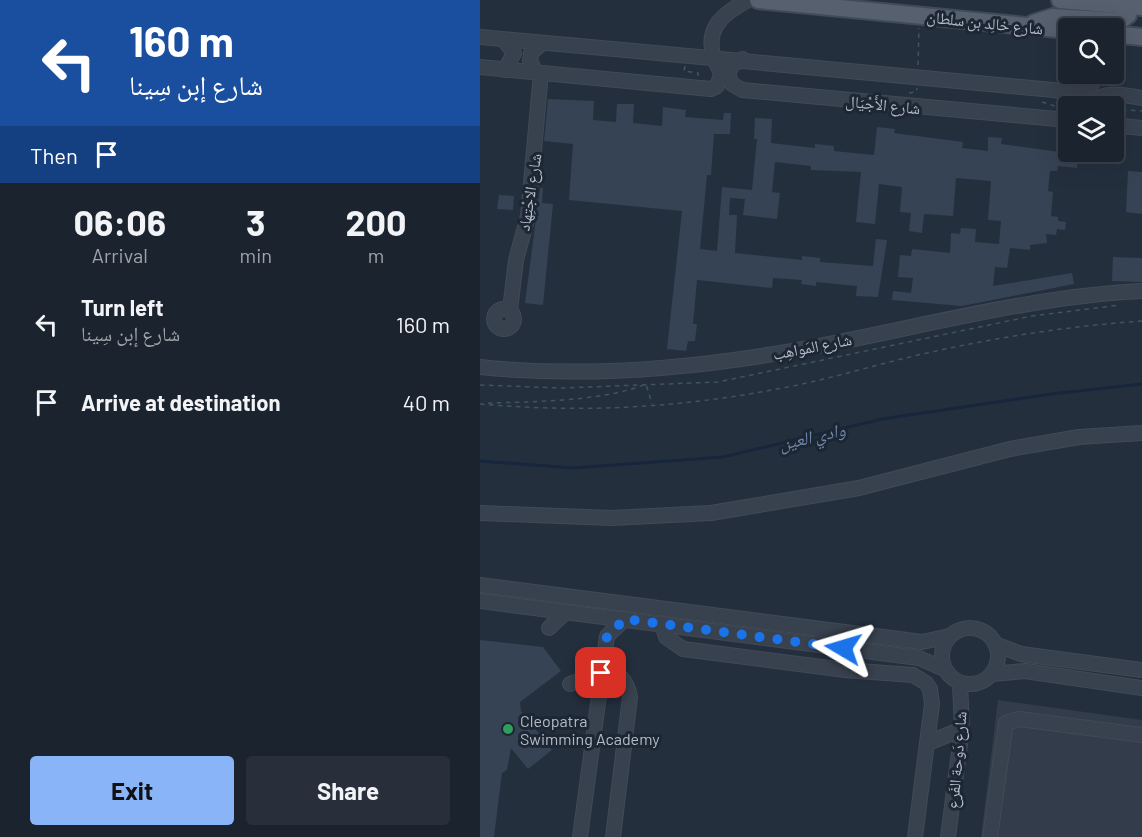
<!DOCTYPE html>
<meta charset="utf-8">
<style>
:root{--surface:#1b232e;--page:#282f3a;--text:#f1f3f6;--muted:#a0a4aa;--line:#39404a;--accent:#8ab4f8}
body{margin:0;font-family:Barlow,"Noto Naskh Arabic",sans-serif;background:var(--page);color:var(--text);height:100vh;display:flex;flex-direction:column;font-size:22px;white-space:nowrap}
*{box-sizing:border-box;margin:0}
p{font-size:20px;color:var(--muted)}
.icon{flex:none;width:33px;height:33px;fill:none;stroke:currentColor;stroke-width:2;stroke-linecap:round;stroke-linejoin:round}
.map{position:relative;flex:1;overflow:hidden}
.sheet{display:flex;flex-direction:column;background:var(--surface);width:480px}
.sheet>*{flex:none}
.hud{background:#1a4fa0;color:#fff;overflow:hidden}
.buttons{position:absolute;left:578px;top:18px;display:grid;gap:12px}
.buttons a{display:grid;place-items:center;width:66px;height:66px;border-radius:6px;background:var(--surface);box-shadow:0 6px 24px #0002,0 0 0 2px var(--line);font-size:30px}
.pin{position:absolute;display:grid;place-items:center;width:51px;height:51px;color:#fff;margin:-26px;border-radius:12px;box-shadow:0 3px 9px #0006}
.me{position:absolute;width:66px;margin:-33px;rotate:277deg;stroke-linejoin:round;filter:drop-shadow(0 0 4px #0008)}
.turn{display:flex;align-items:center;gap:21px;height:126px;padding:0 30px;font-size:27px}
.turn .icon{width:78px;height:78px;stroke-width:2.5}
.turn b{display:block;font-size:42px;line-height:51px}
.then{display:flex;align-items:center;height:57px;padding:0 30px;background:#0003;gap:12px;font-size:22px}
.eta{display:flex;justify-content:space-evenly;align-items:center;height:102px;text-align:center}
.eta b{font-size:36px;font-weight:700;line-height:42px}
.button{display:flex;gap:12px;margin-top:auto;padding:12px 30px}
.button a{flex:1;height:69px;border-radius:6px;background:var(--accent);color:#111;font-size:24px;font-weight:700;line-height:69px;text-align:center}
.button a+a{background:var(--page);color:var(--text)}
ul{padding:0;list-style:none}
li{display:flex;align-items:center;gap:18px;height:78px;padding:0 30px}
li div{flex:1}
li b{display:block;font-size:22px}
li em{font-style:normal}
main{display:flex;flex:1;min-height:0}
.map>svg:first-child{display:block}
.airport{fill:#323c4b}
.lines{fill:none;stroke-linecap:round;stroke-linejoin:round}
.stream{stroke:#17263c;stroke-width:3}
.building{fill:#364354}
.minor-casing{stroke:#414a57;stroke-width:16}
.major-casing{stroke:#414a57;stroke-width:20}
.path{stroke:#3f5557;stroke-width:1.5;stroke-dasharray:4.5 4.5;stroke-linecap:butt}
.minor{stroke:#38414e;stroke-width:14}
.major{stroke:#56606e;stroke-width:16}
.route{stroke:#1a73e8;stroke-width:10;stroke-dasharray:0 18}
.leisure-dot{fill:#2e9e5b;stroke:#1d2633;stroke-width:2}
.labels{text-anchor:middle;dominant-baseline:central;stroke-width:6;stroke-linejoin:round;paint-order:stroke}
.street-label{font-size:16px;fill:#b4bcc9;stroke:#1d2633}
.poi-label{font-size:16px;fill:#b4bcc9;stroke:#1d2633;text-anchor:start}
.water-label{font-size:18px;font-style:italic;fill:#6d86a8;stroke:#1d2633}
</style>
<main>
<section class="sheet">
<div class="hud">
<div class="turn"><svg class="icon" aria-label="left" viewBox="0 0 24 24"><path d="M17 20v-9H6M10 6l-5 5 5 5"/></svg><div><b>160 m</b>شارع إبن سِينا</div></div>
<div class="then">Then<svg class="icon" aria-label="arrive" viewBox="0 0 24 24"><path d="M6 21V4h12l-3 4 3 4H6"/></svg></div>
</div>
<div class="eta">
<div><b>06:06</b><p>Arrival</p></div>
<div><b>3</b><p>min</p></div>
<div><b>200</b><p>m</p></div>
</div>
<ul>
<li><svg class="icon" aria-label="left" viewBox="0 0 24 24"><path d="M17 20v-9H6M10 6l-5 5 5 5"/></svg><div><b>Turn left</b><p>شارع إبن سِينا</p></div><em>160 m</em></li>
<li><svg class="icon" aria-label="arrive" viewBox="0 0 24 24"><path d="M6 21V4h12l-3 4 3 4H6"/></svg><div><b>Arrive at destination</b></div><em>40 m</em></li>
</ul>
<div class="button"><a>Exit</a><a>Share</a></div>
</section>
<div class="map">
<svg width="662" height="837" viewBox="0 0 662 837">
<rect width="100%" height="100%" fill="#242f3e"/>
<polygon class="airport" points="518,700 662,720 662,837 501,837"/>
<g class="lines">
<polyline class="stream" points="0,461 93,468 243,457 402,419 571,394 662,384"/>
</g>
<g class="building">
<polygon points="68,99 114,101 113,120 136,122 137,104 154,104 153,123 182,126 183,107 206,110 205,117 243,120 244,113 251,113 250,134 234,134 231,175 227,175 224,207 220,249 237,251 242,187 272,190 277,139 274,139 275,118 292,119 291,143 335,148 335,144 354,146 354,151 394,155 397,127 415,129 414,133 483,142 482,148 508,151 508,137 522,138 521,144 580,152 607,152 607,159 598,159 597,168 578,166 577,171 570,171 568,191 573,192 571,216 578,217 578,221 586,222 585,230 577,229 576,235 566,234 567,243 550,245 550,250 530,248 527,268 515,267 513,286 592,273 594,284 482,306 412,300 413,291 431,293 433,278 418,277 420,255 431,256 432,249 470,253 471,233 480,234 481,228 496,229 495,242 519,244 521,221 508,220 511,181 476,178 473,216 444,214 442,233 429,231 431,213 420,212 422,187 399,184 395,224 376,222 381,172 331,170 331,166 295,162 292,192 300,193 297,219 263,215 265,199 250,198 249,215 257,215 255,253 322,260 322,256 340,258 340,262 393,266 396,239 407,240 398,297 376,296 377,286 336,282 336,286 321,284 322,280 293,278 292,288 217,280 213,324 217,324 215,341 208,341 206,351 187,349 202,211 89,200 93,144 64,141"/>
<polygon points="648,171 662,172 662,214 646,212"/>
<polygon points="60,188 63,188 62,203 73,204 63,305 45,303"/>
<polygon points="19,195 34,196 33,210 17,209"/>
<polygon points="633,257 662,258 662,282 632,281"/>
<polygon points="0,640 63,647 81,671 40,702 41,711 72,750 48,769 31,748 27,770 22,773 14,837 0,837"/>
</g>
<g class="lines">
<g class="minor-casing">
<g id="minor">
<path d="M0,37C198,55 396,72 594,92L610,87L618,74"/>
<polyline points="24,40 34,53 25,70"/>
<polyline points="263,59 253,64 248,74 252,84 262,90 588,120"/>
<path d="M0,67L231,89L237,86L241,75C240,68 236,65 234,58C224,28 244,13 268,0"/>
<polyline points="55,72 50,60 51,53 62,43"/>
<polyline points="594,92 601,100 602,106"/>
<path d="M613,106C620,88 646,96 662,98"/>
<polyline points="633,125 662,128"/>
<circle cx="24" cy="319" r="10"/>
<polyline points="30,310 36,260 48,216 61,73"/>
<path d="M0,367C115,379 231,367 344,345C448,325 556,296 662,291"/>
<polyline points="0,513 132,518 231,513 379,488 530,449 599,437 662,433"/>
<polyline points="0,585 442,642 470,636"/>
<polyline points="0,601 439,658 464,669"/>
<polyline points="182,624 186,637 203,649 365,670 433,675 446,683 450,689 452,704 435,837"/>
<circle cx="490" cy="656" r="28"/>
<polyline points="69,628 86,612"/>
<polyline points="515,644 541,654 662,670"/>
<path d="M122,668C139,671 147,680 150,697L133,837"/>
<polyline points="512,674 545,671 662,688"/>
<polyline points="90,684 121,673"/>
<polyline points="448,743 482,729"/>
<polyline points="100,837 127,636 145,619"/>
<polyline points="468,837 482,729 480,683"/>
<polyline points="510,837 526,723 539,719 662,735"/>
</g>
</g>
<g class="major-casing">
<g id="major">
<polyline points="278,0 588,30"/>
<polyline points="580,0 662,7"/>
<polyline points="554,23 573,17 640,21 648,15 647,6"/>
<polyline points="633,34 662,37"/>
</g>
</g>
<g class="path">
<polyline points="438,65 439,28"/>
<polyline points="205,66 204,71 218,73 218,76"/>
<polyline points="429,93 436,92 437,88"/>
<polyline points="562,102 575,106"/>
<polyline points="633,109 662,111"/>
<polyline points="0,385 82,388 238,382 552,316 640,305"/>
<path d="M8,403C54,402 125,401 166,384L172,404"/>
<path d="M0,404C101,413 198,408 297,389C348,380 397,364 447,353C518,337 590,326 662,321"/>
</g>
<use href="#minor" class="minor"/>
<use href="#major" class="major"/>
</g>
<g class="lines">
<polyline class="route" points="121,673 127,636 145,619 363,648"/>
</g>
<circle class="leisure-dot" cx="28" cy="729" r="6"/>
<g class="labels">
<g class="street-label">
<text transform="translate(505 22) rotate(6)">شارع خالِد بن سلطان</text>
<text transform="translate(403 104) rotate(6)">شارع الأَجْيَال</text>
<text transform="translate(49 192) rotate(-81)">شارع الاجْتِهاد</text>
<text transform="translate(332 346) rotate(-11)">شارع المَواهِب</text>
<text transform="translate(476 760) rotate(-85)">شارع دَوحة الفَرع</text>
</g>
<g class="poi-label">
<text x="40" y="720">Cleopatra<tspan x="40" dy="18">Swimming Academy</tspan></text>
</g>
<g class="water-label">
<text transform="translate(332 436) rotate(-13)">وادي العين</text>
</g>
</g>
</svg>
<div class="buttons">
<a><svg class="icon" aria-label="search" viewBox="0 0 24 24"><circle cx="10" cy="10" r="6"/><path d="M15 15l6 6"/></svg></a>
<a><svg class="icon" aria-label="layers" viewBox="0 0 24 24"><path d="M12 4l9 5-9 5-9-5zM3 14l9 5 9-5"/></svg></a>
</div>
<div class="pin" style="left:121px;top:673px;background:#d93025"><svg class="icon" aria-label="arrive" viewBox="0 0 24 24"><path d="M6 21V4h12l-3 4 3 4H6"/></svg></div>
<svg class="me" style="left:363px;top:648px" viewBox="-20 -20 40 40"><path d="M0-17L14 15 0 8-14 15z" fill="#1a73e8" stroke="#fff" stroke-width="4"/></svg>
</div>
</main>
